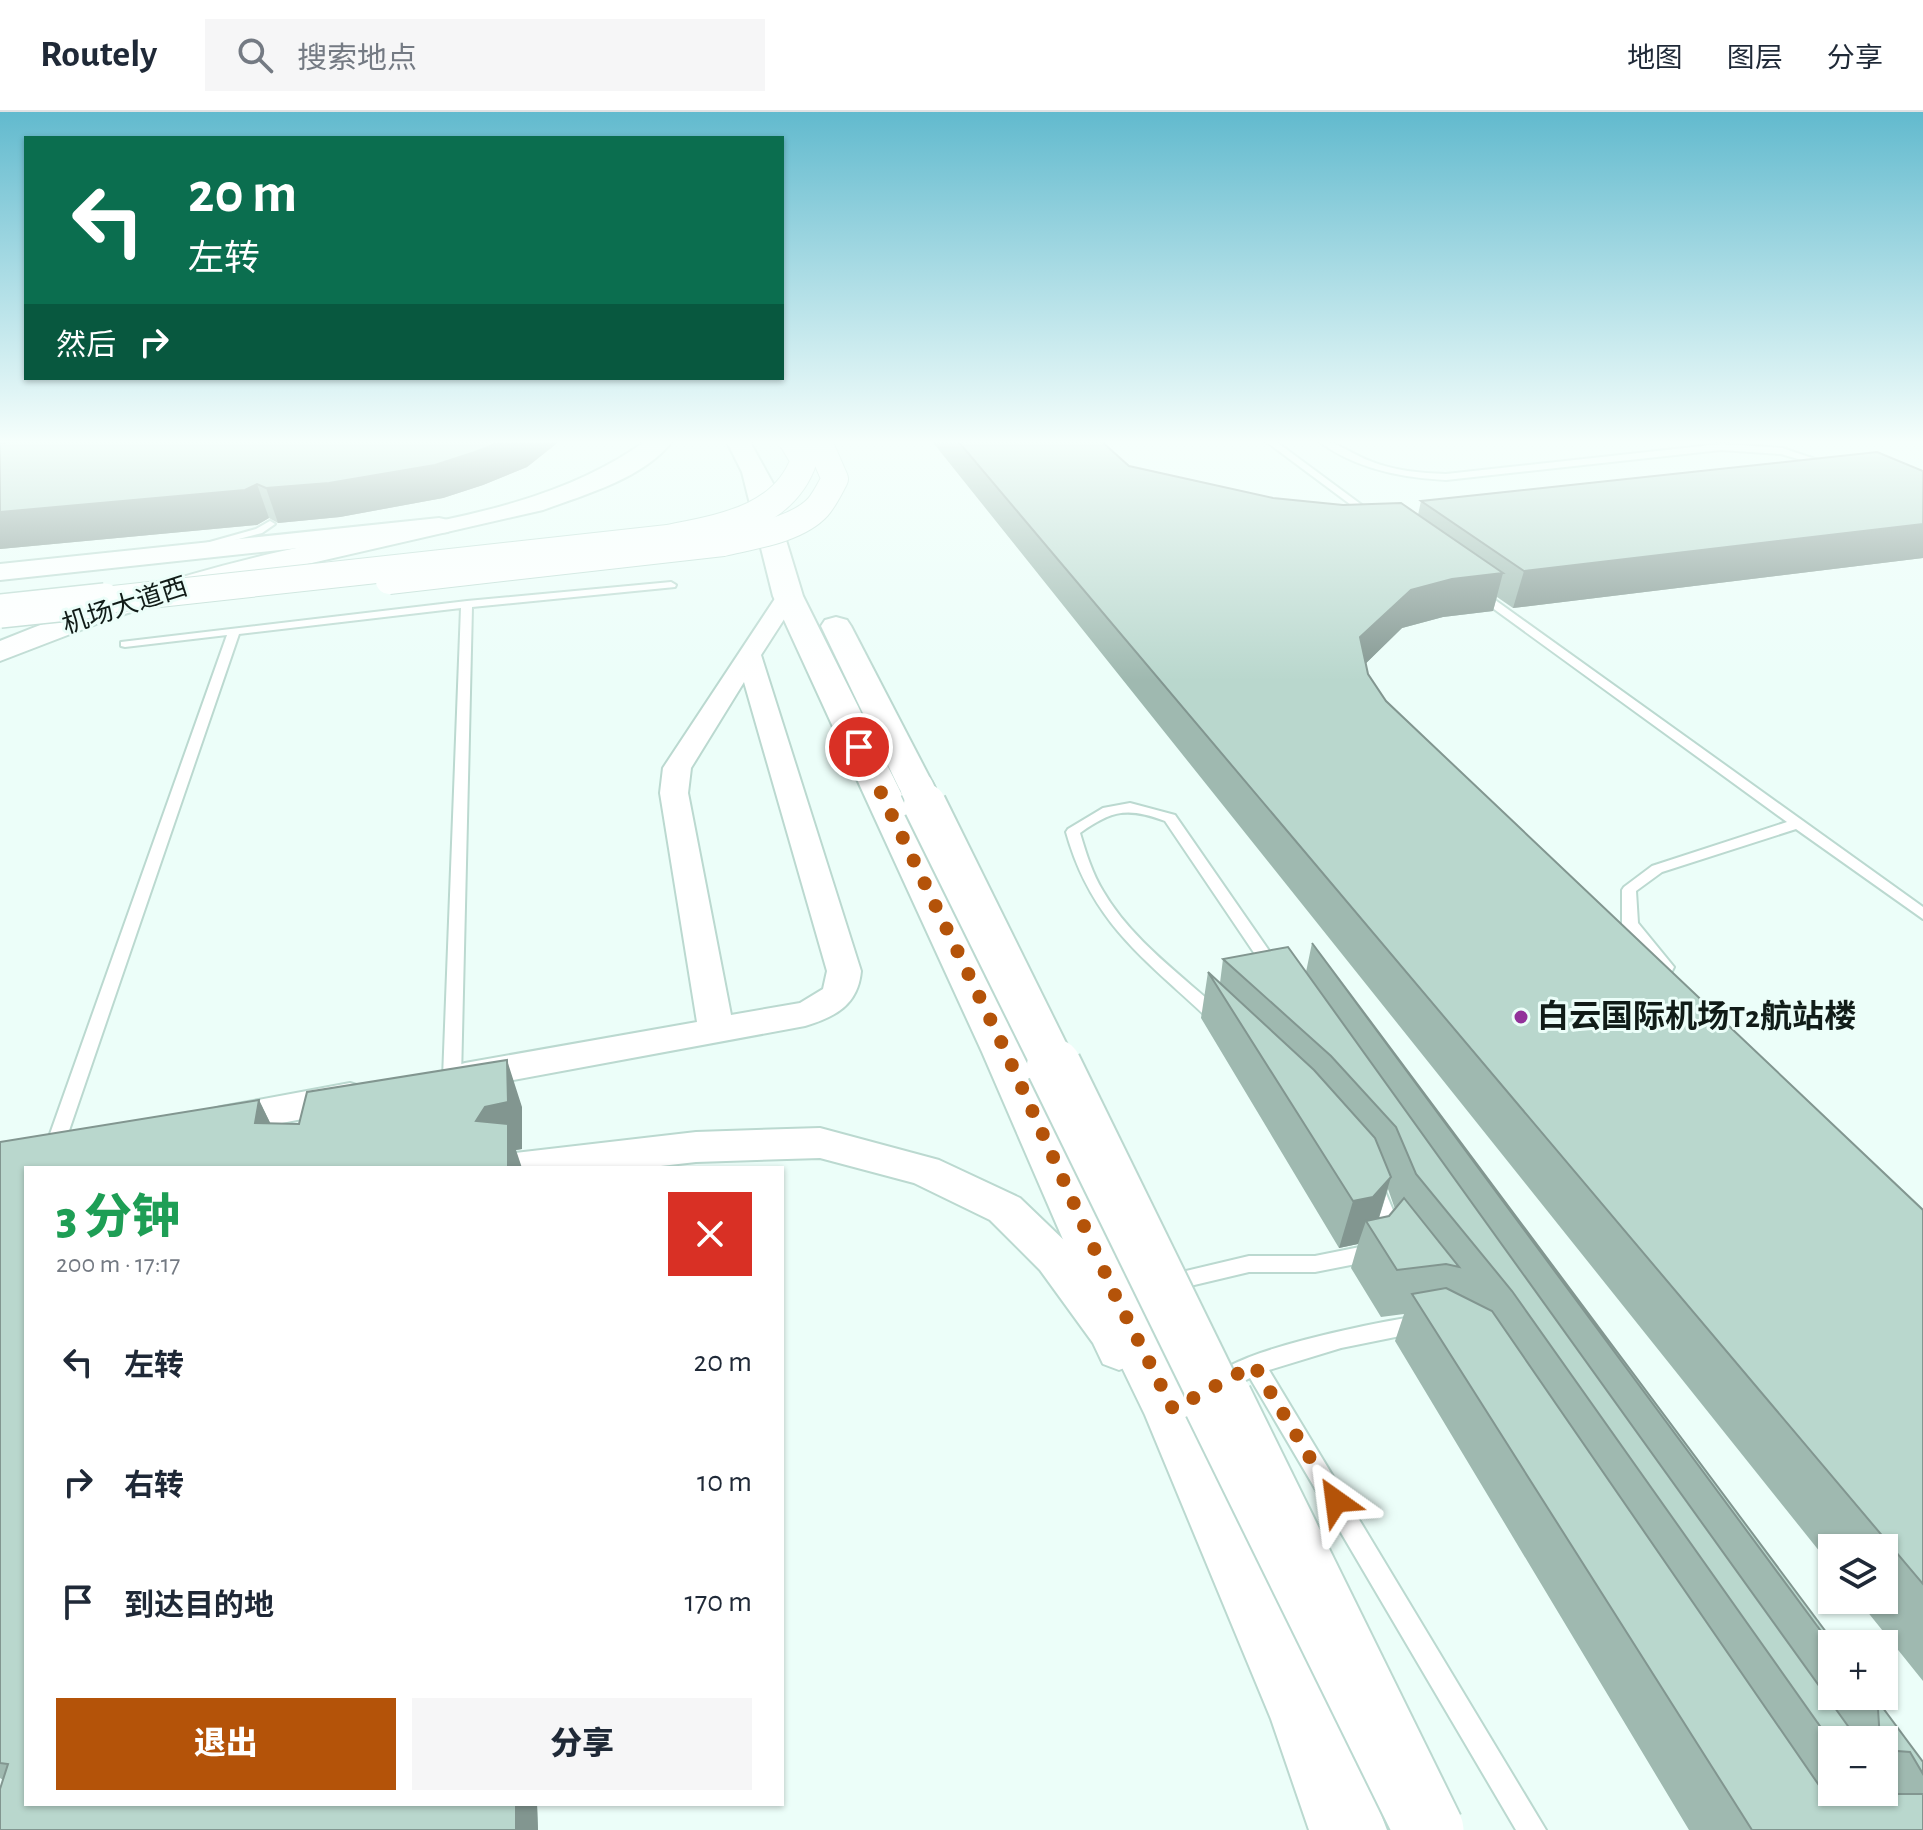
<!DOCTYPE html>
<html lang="zh">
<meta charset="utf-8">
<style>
:root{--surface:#fff;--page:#f6f6f7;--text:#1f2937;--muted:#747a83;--line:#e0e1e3;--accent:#b45309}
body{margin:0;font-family:"Alegreya Sans","Noto Sans SC",sans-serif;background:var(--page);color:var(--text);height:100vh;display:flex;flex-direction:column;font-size:30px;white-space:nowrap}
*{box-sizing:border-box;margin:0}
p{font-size:26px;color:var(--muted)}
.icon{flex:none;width:44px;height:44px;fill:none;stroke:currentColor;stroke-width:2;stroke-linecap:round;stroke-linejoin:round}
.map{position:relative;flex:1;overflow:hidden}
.side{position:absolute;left:24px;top:1054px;width:760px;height:640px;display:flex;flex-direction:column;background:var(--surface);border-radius:0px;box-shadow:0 2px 6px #0004}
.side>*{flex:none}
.guide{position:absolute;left:24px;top:24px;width:760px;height:244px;border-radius:0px;box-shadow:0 2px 6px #0004;background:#0b6e4f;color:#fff;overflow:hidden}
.tools{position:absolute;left:1818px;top:1422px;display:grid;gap:16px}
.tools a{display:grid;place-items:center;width:80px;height:80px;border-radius:0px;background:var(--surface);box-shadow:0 2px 6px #0004;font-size:40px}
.pin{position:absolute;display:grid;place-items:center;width:68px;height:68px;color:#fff;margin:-34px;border:4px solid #fff;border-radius:50%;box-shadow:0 2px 8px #0007}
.me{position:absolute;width:88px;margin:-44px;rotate:329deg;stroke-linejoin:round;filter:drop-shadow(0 0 6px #0008)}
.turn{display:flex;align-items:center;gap:28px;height:168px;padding:0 32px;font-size:36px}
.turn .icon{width:104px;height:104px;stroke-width:2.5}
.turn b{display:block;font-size:56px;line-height:68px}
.then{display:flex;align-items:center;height:76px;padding:0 32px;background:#0003;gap:16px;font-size:30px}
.round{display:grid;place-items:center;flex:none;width:84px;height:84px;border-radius:0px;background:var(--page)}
.headline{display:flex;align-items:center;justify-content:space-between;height:136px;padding:0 32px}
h1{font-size:48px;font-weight:800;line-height:60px;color:#1e9e55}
.action{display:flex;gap:16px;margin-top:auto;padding:16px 32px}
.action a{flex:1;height:92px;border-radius:0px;background:var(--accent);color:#fff;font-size:32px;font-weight:800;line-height:92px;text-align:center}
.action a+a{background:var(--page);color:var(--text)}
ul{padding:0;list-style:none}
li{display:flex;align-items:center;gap:24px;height:120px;padding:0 32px}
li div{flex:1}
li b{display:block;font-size:30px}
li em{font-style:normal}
header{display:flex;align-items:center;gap:48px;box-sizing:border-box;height:112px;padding:0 40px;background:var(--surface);border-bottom:2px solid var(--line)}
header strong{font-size:38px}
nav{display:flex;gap:44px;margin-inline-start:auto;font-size:28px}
.search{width:560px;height:72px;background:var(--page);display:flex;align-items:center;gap:20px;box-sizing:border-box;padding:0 28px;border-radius:0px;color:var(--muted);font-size:30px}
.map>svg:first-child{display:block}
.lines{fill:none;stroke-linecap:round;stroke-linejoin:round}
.lane-casing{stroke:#bbd9d0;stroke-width:4}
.street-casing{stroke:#bbd9d0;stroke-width:4}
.secondary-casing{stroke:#bbd9d0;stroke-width:4}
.highway-casing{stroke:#bbd9d0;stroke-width:4}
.lane{fill:#fff;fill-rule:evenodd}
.street{fill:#fff;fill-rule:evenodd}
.secondary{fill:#fff;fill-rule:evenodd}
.highway{fill:#fff;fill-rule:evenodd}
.secondary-bridge-far4-casing{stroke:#bbd9d0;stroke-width:28;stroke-linecap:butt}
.secondary-bridge-far3-casing{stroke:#bbd9d0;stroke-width:36;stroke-linecap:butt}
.secondary-bridge-far2-casing{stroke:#bbd9d0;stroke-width:46;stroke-linecap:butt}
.secondary-bridge-far1-casing{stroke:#bbd9d0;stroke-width:58;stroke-linecap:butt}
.secondary-bridge-casing{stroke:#bbd9d0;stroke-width:73;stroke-linecap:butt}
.highway-bridge-far1-casing{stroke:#bbd9d0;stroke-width:28;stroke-linecap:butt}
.highway-bridge-casing{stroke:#bbd9d0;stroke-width:36;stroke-linecap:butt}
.secondary-bridge-far4{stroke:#fff;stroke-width:26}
.secondary-bridge-far3{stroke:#fff;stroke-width:33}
.secondary-bridge-far2{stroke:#fff;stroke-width:42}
.secondary-bridge-far1{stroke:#fff;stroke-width:54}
.secondary-bridge{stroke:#fff;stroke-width:69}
.highway-bridge-far1{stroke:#fff;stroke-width:26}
.highway-bridge{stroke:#fff;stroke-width:33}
.wall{fill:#9fb9b0;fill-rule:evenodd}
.shaded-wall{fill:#829690}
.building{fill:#b9d7cd;stroke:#829690;stroke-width:2}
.route{stroke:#b45309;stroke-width:14;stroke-dasharray:0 25.2}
.poi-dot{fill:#92329a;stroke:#ecfef9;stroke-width:3}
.labels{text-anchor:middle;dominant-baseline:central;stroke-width:6;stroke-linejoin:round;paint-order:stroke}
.far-street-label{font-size:26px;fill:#111c18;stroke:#ecfef9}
.poi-label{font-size:32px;font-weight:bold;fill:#111c18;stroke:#ecfef9;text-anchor:start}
</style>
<header>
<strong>Routely</strong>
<div class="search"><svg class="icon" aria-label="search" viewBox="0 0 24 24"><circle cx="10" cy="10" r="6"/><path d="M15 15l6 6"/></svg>搜索地点</div>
<nav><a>地图</a><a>图层</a><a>分享</a></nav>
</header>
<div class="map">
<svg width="1923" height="1718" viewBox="0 0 1923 1718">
<rect width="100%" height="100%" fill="#ecfef9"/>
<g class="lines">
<g class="lane-casing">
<g id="lane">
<polygon points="1264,328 1274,328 1378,405 1370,407"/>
<path d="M1317,328C1335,328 1353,343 1370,349C1395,359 1420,361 1446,362L1721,332L1782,336L1836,354L1832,357L1781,342L1721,338L1446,368C1401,366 1353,356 1317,328Z"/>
<polygon points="270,409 275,412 262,421 204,436 199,433 256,417"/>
<polygon points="671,470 676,473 675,475 472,495 461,966 458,970 446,970 443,966 461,496 239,522 62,1039 60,1044 53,1046 46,1044 44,1039 227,523 125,535 121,534 121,530 467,489"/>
<polygon points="1476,480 1484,480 1923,795 1923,807 1796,717 1662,760 1636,779 1638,811 1674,855 1672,859 1660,859 1622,812 1622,778 1624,775 1652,754 1787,710 1476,484"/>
<path d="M1130,691L1175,703L1281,856L1279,860H1267L1165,709C1128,695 1112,698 1080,721C1086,741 1092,761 1103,779C1132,829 1183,864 1225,903L1227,907L1225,911H1213C1147,848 1092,813 1066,720L1068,717L1103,696Z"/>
<polygon points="1375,1070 1382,1072 1400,1115 1373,1148 1366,1150 1315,1160 1249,1160 1169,1179 1162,1177 1159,1171 1162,1165 1169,1163 1249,1144 1315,1144 1360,1135 1380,1113 1365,1077 1368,1072"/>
<path d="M1418,1204L1425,1207L1429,1213L1425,1219L1341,1236L1269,1258L1546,1718H1516L1250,1266L1220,1281L1212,1278L1209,1271C1224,1239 1380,1210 1418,1204Z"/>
</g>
</g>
<g class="street-casing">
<g id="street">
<path d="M788,477L799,484L761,543L861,859C858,893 835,905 805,914L465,977L452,973L446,964L452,955L465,951L697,910L660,681L663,656L780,479ZM744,570L827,859L823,877L800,891L731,903L688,681L691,656Z"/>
<polygon points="350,971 363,975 369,985 363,995 221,1023 207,1019 202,1009 207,999 221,995"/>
<polygon points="820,1016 939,1048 1020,1086 1070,1134 1128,1207 1142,1238 1135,1252 1119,1258 1103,1252 1093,1231 1040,1158 990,1108 914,1071 820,1046 696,1050 643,1056 495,1056 501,1045 515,1041 696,1020"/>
</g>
</g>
<g class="secondary-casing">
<g id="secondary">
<polygon points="726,328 749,328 781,386 775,392 803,484 1030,940 1139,1174 1195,1278 1334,1581 1387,1718 1309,1718 1271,1607 1145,1303 1087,1183 982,940 773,484 742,360"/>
<polygon points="439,406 448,408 452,414 448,420 0,468 0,452"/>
<polygon points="836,505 847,508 851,514 935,676 930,684 917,687 904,684 899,676 821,514 825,508"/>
</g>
</g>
<g class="highway-casing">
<path id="highway" d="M647,328H673C645,366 586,382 543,398L216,473L112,506L0,549V529C90,492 183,462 278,440C402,412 541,405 647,328Z"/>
</g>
<use href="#lane" class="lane"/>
<use href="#street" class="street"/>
<use href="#secondary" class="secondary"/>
<use href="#highway" class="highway"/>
<g class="secondary-bridge-far4-casing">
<path id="secondary-bridge-far4" d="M389,469L723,431C752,424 797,418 818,395C825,387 830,376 835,367L818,328"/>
</g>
<g class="secondary-bridge-far3-casing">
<polyline id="secondary-bridge-far3" points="917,676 926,695"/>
</g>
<g class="secondary-bridge-far2-casing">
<polyline id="secondary-bridge-far2" points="925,693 1055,956"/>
</g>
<g class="secondary-bridge-far1-casing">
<polyline id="secondary-bridge-far1" points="1054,954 1219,1291"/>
</g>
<g class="secondary-bridge-casing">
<polyline id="secondary-bridge" points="1218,1289 1429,1718"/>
</g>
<g class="highway-bridge-far1-casing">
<path id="highway-bridge-far1" d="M86,490L668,426C722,415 784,406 804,348L792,328"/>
</g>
<g class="highway-bridge-casing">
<polyline id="highway-bridge" points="0,499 105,488"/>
</g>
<use href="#secondary-bridge-far4" class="secondary-bridge-far4"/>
<use href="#secondary-bridge-far3" class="secondary-bridge-far3"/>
<use href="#secondary-bridge-far2" class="secondary-bridge-far2"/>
<use href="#secondary-bridge-far1" class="secondary-bridge-far1"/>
<use href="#secondary-bridge" class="secondary-bridge"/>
<use href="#highway-bridge-far1" class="highway-bridge-far1"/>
<use href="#highway-bridge" class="highway-bridge"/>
</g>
<g class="wall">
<polygon points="38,328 561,328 527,355 483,373 443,386 340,405 278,411 269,406 257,413 0,437 0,331"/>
<polygon points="931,328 1100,328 1129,354 1273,386 1418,403 1421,389 1923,359 1923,446 1513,496 1497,485 1493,499 1443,505 1402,516 1366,551 1368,562 1386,589 1923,1098 1923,1569 1858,1488 1884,1488 1884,1436 1832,1436 1832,1455"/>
<path d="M1312,831L1832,1532V1584H1874L1923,1650V1718H1689L1395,1229L1404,1202L1381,1205L1351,1156L1358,1132L1339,1136L1201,906L1208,860L1220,871L1223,847L1306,860ZM1388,1077L1395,1097L1389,1104L1379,1106ZM1832,1628H1884V1680H1832Z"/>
<polygon points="259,988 270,1011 299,1012 522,995 522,1037 516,1038 26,1692 537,1692 538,1718 0,1718 3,1668 0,1666 0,1030"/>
</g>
<g class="shaded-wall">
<polygon points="505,328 561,328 527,355 483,373 443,386 340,405 278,411 266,376"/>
<polygon points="257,372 269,406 257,413 0,437 0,400"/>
<polygon points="1923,412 1923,446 1513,496 1524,459"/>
<polygon points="1503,461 1493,499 1443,505 1402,516 1352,565 1360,525 1411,478 1452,467"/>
<polygon points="507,948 522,995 522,1037 516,1038 522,1056 508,1056 476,1009"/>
<polygon points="259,988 282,1035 255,1011"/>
<polygon points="1391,1065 1377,1112 1366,1109 1358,1132 1339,1136 1353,1089"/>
<polygon points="516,1692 537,1692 538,1718 516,1718"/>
</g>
<g class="building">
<polygon points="38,328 505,328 475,340 435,353 329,371 266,376 257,372 245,378 0,400 0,331"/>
<polygon points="957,328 1100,328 1129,354 1273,386 1343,393 1401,391 1503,461 1452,467 1411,478 1360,525 1368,562 1386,589 1923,1098 1923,1472"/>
<polygon points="1877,340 1923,359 1923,412 1524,459 1421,389"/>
<polygon points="1312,831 1835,1532 1832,1532 1832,1534"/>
<polygon points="1288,835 1858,1628 1832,1628 1832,1631 1512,1179 1416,1062 1396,1015 1331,944 1223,847"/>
<polygon points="1208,860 1314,958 1375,1026 1391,1065 1373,1085 1353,1089"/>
<polygon points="507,948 508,990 485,995 476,1009 508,1012 508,1056 26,1056 26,1692 516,1692 516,1718 0,1718 0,1677 8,1652 0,1651 0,1030 259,988 255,1011 299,1012 307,980"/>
<polygon points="1404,1086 1459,1155 1446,1152 1397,1158 1366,1109 1389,1104"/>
<polygon points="1446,1176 1492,1199 1825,1682 1860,1683 1862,1680 1884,1680 1884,1660 1897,1682 1923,1682 1923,1718 1752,1718 1412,1182"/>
<polygon points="1869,1584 1874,1584 1923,1650 1923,1662 1910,1640 1884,1638 1884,1628 1880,1628 1878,1597"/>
</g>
<linearGradient id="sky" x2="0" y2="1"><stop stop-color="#62bace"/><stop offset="0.58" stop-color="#f6fffc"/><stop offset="1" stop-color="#f6fffc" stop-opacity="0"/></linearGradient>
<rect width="1923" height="569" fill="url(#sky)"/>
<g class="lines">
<polyline class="route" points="859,635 1006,940 1115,1183 1173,1297 1254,1253 1336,1389"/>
</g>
<circle class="poi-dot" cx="1521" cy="905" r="8"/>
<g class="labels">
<g class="far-street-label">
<text transform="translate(125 494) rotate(-18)">机场大道西</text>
</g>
<g class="poi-label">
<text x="1537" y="905">白云国际机场T2航站楼</text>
</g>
</g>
</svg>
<div class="tools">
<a><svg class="icon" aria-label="layers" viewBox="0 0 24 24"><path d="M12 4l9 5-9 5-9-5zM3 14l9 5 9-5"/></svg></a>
<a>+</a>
<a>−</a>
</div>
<div class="pin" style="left:859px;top:635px;background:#d93025"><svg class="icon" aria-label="arrive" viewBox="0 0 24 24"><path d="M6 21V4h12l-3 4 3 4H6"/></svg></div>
<svg class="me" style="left:1336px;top:1389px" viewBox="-20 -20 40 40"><path d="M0-17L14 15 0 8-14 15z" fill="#b45309" stroke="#fff" stroke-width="4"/></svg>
<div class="guide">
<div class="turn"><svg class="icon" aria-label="left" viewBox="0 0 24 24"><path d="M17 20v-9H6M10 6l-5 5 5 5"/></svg><div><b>20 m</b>左转</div></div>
<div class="then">然后<svg class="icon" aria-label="right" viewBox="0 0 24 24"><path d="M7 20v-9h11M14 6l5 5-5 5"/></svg></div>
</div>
<section class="side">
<div class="headline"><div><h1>3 分钟</h1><p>200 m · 17:17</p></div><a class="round" style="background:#d93025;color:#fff"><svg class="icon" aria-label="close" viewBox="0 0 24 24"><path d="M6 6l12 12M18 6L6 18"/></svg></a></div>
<ul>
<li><svg class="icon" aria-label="left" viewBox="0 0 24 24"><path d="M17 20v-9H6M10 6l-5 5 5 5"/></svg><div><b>左转</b></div><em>20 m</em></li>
<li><svg class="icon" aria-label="right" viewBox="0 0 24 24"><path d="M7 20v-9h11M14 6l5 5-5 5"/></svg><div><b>右转</b></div><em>10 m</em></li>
<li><svg class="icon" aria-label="arrive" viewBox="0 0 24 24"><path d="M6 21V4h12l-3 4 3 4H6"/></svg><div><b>到达目的地</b></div><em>170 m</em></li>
</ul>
<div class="action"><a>退出</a><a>分享</a></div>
</section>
</div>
